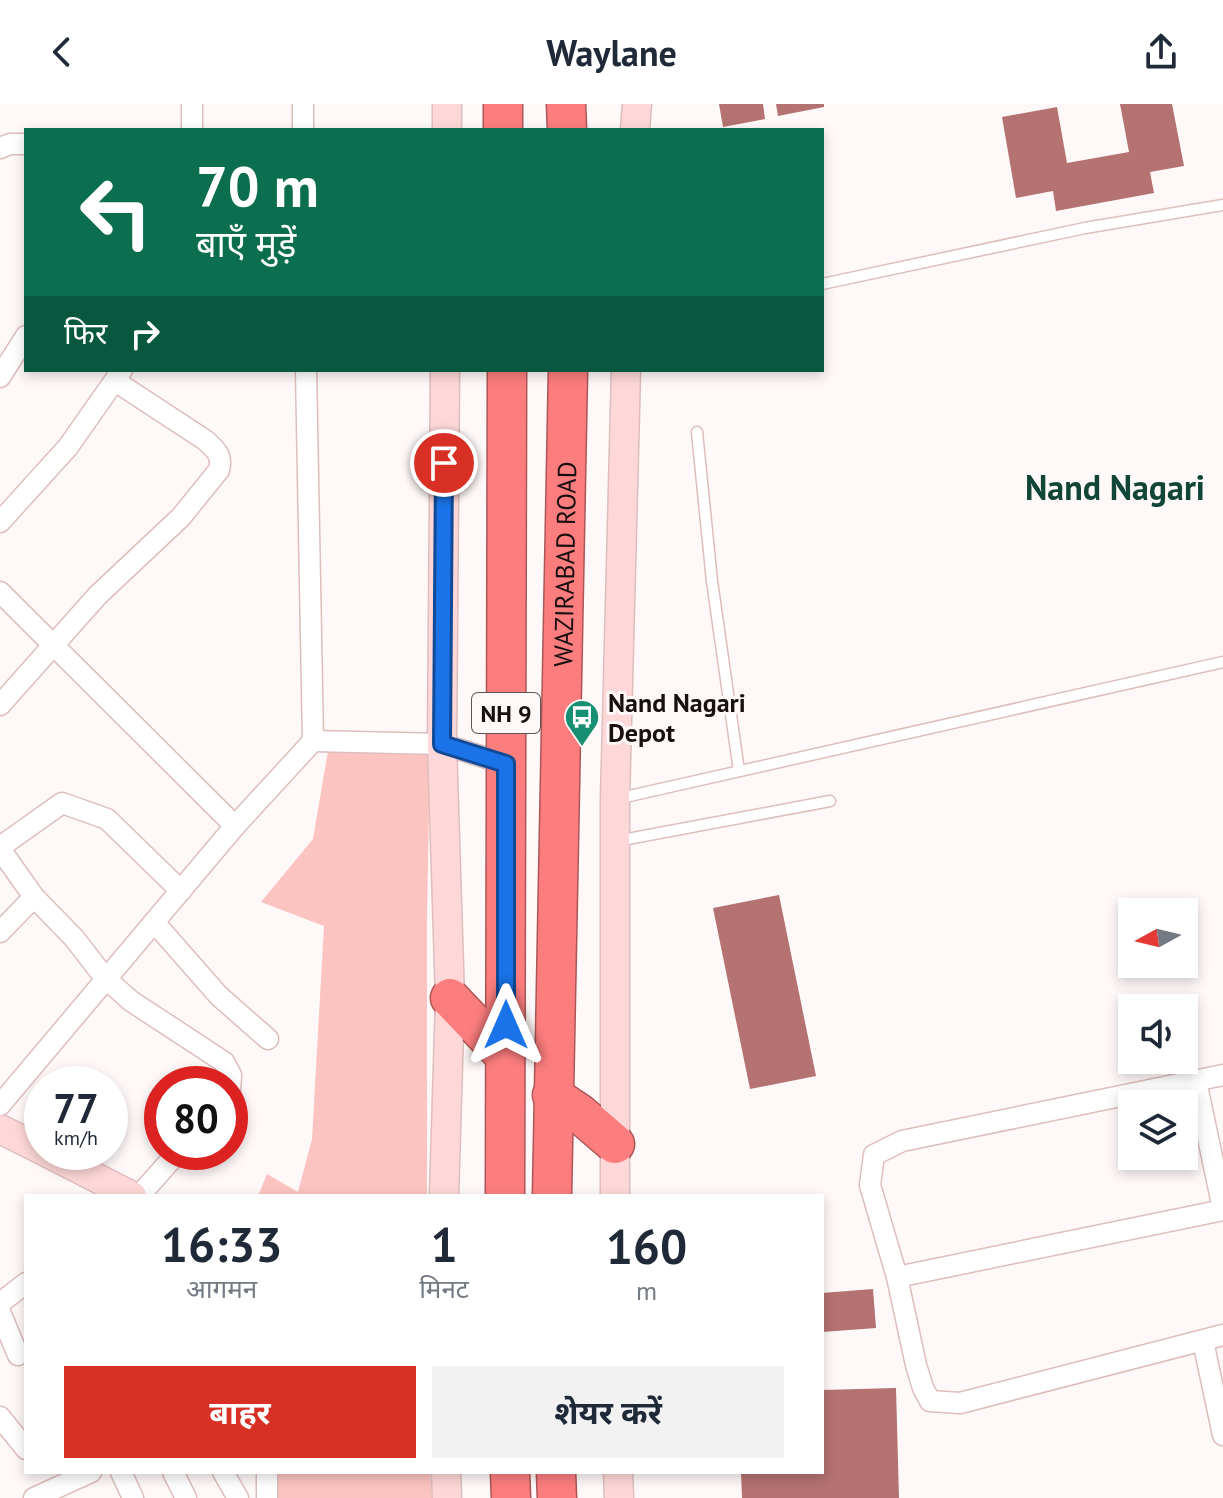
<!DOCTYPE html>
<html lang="hi">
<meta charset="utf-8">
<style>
:root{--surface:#fff;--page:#f2f2f3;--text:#1f2937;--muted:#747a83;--accent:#d93025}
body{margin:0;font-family:"PT Sans","Noto Sans Devanagari",sans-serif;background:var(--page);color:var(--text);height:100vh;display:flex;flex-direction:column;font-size:30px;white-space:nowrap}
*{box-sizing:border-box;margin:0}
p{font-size:26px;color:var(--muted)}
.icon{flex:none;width:44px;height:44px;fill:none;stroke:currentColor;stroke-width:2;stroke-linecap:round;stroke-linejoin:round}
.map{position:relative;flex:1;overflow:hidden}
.panel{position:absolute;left:24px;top:1090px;width:800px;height:280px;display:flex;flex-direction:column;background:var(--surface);border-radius:0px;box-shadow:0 4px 12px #0003}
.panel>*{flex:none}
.top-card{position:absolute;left:24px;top:24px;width:800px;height:244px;border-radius:0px;box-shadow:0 4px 12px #0003;background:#0b6e4f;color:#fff;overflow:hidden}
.needle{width:52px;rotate:262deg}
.buttons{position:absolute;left:1118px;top:794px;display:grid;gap:16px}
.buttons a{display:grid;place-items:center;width:80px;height:80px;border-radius:0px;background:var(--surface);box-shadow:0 4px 12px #0003;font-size:40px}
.speed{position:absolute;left:24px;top:962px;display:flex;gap:16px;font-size:40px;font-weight:700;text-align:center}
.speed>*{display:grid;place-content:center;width:104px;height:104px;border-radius:50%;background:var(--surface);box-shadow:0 4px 12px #0003;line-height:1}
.speed small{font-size:20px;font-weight:400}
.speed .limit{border:12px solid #d22;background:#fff;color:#111}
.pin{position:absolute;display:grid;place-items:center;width:68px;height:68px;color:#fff;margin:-34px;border:4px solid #fff;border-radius:50%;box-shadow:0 2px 8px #0007}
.me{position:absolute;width:88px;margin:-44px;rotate:0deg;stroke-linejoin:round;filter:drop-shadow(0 0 6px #0008)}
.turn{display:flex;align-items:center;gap:28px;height:168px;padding:0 40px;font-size:36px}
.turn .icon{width:104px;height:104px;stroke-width:2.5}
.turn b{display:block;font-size:56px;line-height:68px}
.then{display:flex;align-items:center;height:76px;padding:0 40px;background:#0003;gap:16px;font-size:30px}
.eta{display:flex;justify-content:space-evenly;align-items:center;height:136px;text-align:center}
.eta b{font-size:48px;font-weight:700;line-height:56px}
.cta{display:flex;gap:16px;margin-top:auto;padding:16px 40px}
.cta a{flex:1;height:92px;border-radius:0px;background:var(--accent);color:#fff;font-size:32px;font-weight:700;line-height:92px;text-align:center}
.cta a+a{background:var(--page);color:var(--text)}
header{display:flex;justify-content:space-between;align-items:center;height:104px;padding:0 40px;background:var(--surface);font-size:36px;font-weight:700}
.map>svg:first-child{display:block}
.green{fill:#fcc4c1}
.building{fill:#b47270}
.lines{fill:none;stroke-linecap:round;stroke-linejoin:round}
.lane-casing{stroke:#ddbebd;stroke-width:13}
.street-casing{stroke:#ddbebd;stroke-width:23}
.secondary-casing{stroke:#ddbebd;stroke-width:31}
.highway-casing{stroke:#ad5657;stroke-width:41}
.lane{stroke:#fff;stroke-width:10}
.street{stroke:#fff;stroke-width:20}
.secondary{stroke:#fed8d8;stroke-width:28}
.highway{stroke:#fc7d7e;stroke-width:38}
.route-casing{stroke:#114b97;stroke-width:20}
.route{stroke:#1a73e8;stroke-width:14}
.labels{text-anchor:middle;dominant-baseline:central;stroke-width:6;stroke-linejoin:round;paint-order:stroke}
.shield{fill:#fff8f8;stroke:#5f5555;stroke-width:2}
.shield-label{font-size:24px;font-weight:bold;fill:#1a0f0f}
.street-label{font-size:26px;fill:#1a0f0f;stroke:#fff8f8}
.poi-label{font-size:26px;font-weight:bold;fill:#1a0f0f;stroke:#fff8f8;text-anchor:start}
.district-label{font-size:34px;font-weight:bold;fill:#104537;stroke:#fff8f8}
</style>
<header><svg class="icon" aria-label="back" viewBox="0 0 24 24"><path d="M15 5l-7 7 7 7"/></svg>Waylane<svg class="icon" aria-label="share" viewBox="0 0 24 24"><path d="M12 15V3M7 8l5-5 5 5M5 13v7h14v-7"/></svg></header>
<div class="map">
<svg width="1223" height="1394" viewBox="0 0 1223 1394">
<rect width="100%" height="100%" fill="#fff8f8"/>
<g class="green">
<polygon points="328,647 430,648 427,816 427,1092 258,1092 267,1070 298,1088 312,1035 324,822 261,798 313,735"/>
<polygon points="276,1368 430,1368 432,1394 276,1394"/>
</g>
<g class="building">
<polygon points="719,0 763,0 765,15 723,23"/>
<polygon points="776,0 824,0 824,3 778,12"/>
<polygon points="1120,0 1172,0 1184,62 1150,68 1154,89 1056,107 1053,87 1016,94 1002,13 1057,3 1067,59 1129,48"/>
<polygon points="779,791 816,972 750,985 713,804"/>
<polygon points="873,1185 876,1224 822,1228 822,1189"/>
<polygon points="896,1284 899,1394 742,1394 741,1368 822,1368 822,1286"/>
</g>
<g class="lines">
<g class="lane-casing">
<g id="lane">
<polyline points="822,180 1085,124 1223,101"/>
<polyline points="697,328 712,477 739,667"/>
<polyline points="616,695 1223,558"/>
<polyline points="617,737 830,697"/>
</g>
</g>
<g class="street-casing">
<g id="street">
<polyline points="192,0 192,26"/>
<polyline points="303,26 303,0"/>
<polyline points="0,44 10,40 26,40"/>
<polyline points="0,273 26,232"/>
<polyline points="0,418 68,343 122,266"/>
<polyline points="0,488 235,722"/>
<path d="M0,601L98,491L181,413L219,366C223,351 215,345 205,336L115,277"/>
<polyline points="313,637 442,640 506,660"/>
<polyline points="0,743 62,699 107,715 181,787"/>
<polyline points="0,745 34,793 74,834 105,874 131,897 224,958 231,971 230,987"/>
<polyline points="154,818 219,892 268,935"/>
<polyline points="0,828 34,793"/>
<polyline points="1223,971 902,1037 874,1051 870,1081 897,1173 916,1261 923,1284 930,1297 960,1299 1223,1231"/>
<polyline points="1196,977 1223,1105"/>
<polyline points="0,1001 235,722 313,637 306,266"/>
<polyline points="139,1092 178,1048"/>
<polyline points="897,1173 1223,1106"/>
<polyline points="0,1199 26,1179"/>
<polyline points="0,1208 18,1251"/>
<polyline points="1203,1237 1223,1331"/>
<polyline points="0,1313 26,1345"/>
<polyline points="121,1368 133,1394"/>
<polyline points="173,1368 186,1394"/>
<polyline points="223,1368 238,1394"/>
<polyline points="34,1394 91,1368"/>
<polyline points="267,1394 267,1368"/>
</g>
</g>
<g class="secondary-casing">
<g id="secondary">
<polyline points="447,26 447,0"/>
<polyline points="635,26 637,0"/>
<polyline points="0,1025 42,1046"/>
<polyline points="46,1048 132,1092"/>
<polyline points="444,1092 450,894 442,640 445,266"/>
<polyline points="615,1092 615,696 626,266"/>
<polyline points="446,1368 447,1394"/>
<polyline points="618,1368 619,1394"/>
</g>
</g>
<g class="highway-casing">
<g id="highway">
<polyline points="503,0 503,26"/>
<polyline points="566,0 567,26"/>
<polyline points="450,894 505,952"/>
<polyline points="552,991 579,1009 615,1040"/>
<polyline points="505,1092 507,266"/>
<path id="s1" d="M552,1092L568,266"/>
<polyline points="510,1368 511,1394"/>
<polyline points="556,1368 557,1394"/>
</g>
</g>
<use href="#lane" class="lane"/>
<use href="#street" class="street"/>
<use href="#secondary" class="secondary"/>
<use href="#highway" class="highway"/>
</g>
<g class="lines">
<g class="route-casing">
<polyline id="route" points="444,359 442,640 506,660 506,921"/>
</g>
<use href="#route" class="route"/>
</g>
<defs>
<g id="bus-pin" transform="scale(1.8)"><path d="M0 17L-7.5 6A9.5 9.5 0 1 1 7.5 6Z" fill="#178f73" stroke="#fff8f8"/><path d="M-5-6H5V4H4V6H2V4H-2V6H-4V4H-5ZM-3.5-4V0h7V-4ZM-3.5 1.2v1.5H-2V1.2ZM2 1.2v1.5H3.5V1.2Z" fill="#fff"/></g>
</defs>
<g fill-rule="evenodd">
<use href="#bus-pin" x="582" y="613"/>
</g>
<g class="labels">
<rect class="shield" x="472" y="589" width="68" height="40" rx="6"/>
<g class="shield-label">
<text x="506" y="609">NH 9</text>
</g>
<g class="street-label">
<text stroke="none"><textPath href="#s1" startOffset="632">WAZIRABAD ROAD</textPath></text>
</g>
<g class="poi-label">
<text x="608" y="598">Nand Nagari<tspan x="608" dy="30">Depot</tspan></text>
</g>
<g class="district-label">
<text x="1115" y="383">Nand Nagari</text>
</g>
</g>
</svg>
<div class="buttons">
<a><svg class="needle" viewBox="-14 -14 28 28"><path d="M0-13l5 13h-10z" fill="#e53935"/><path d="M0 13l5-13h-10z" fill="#747a83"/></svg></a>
<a><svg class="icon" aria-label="sound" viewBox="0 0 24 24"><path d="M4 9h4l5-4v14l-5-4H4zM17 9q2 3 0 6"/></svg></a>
<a><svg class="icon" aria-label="layers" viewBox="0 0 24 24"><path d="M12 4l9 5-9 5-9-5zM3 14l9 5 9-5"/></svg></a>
</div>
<div class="speed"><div>77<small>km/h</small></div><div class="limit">80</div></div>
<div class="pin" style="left:444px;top:359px;background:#d93025"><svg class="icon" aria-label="arrive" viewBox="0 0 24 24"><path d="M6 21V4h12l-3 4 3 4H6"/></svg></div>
<svg class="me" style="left:506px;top:921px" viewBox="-20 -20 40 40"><path d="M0-17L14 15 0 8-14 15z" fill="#1a73e8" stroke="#fff" stroke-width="4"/></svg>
<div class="top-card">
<div class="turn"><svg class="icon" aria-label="left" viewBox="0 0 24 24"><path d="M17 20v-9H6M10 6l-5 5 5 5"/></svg><div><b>70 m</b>बाएँ मुड़ें</div></div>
<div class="then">फिर<svg class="icon" aria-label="right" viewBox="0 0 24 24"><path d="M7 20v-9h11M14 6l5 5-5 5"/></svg></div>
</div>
<section class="panel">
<div class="eta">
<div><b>16:33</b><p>आगमन</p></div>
<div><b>1</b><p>मिनट</p></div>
<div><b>160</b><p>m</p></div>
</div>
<div class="cta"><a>बाहर</a><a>शेयर करें</a></div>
</section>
</div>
